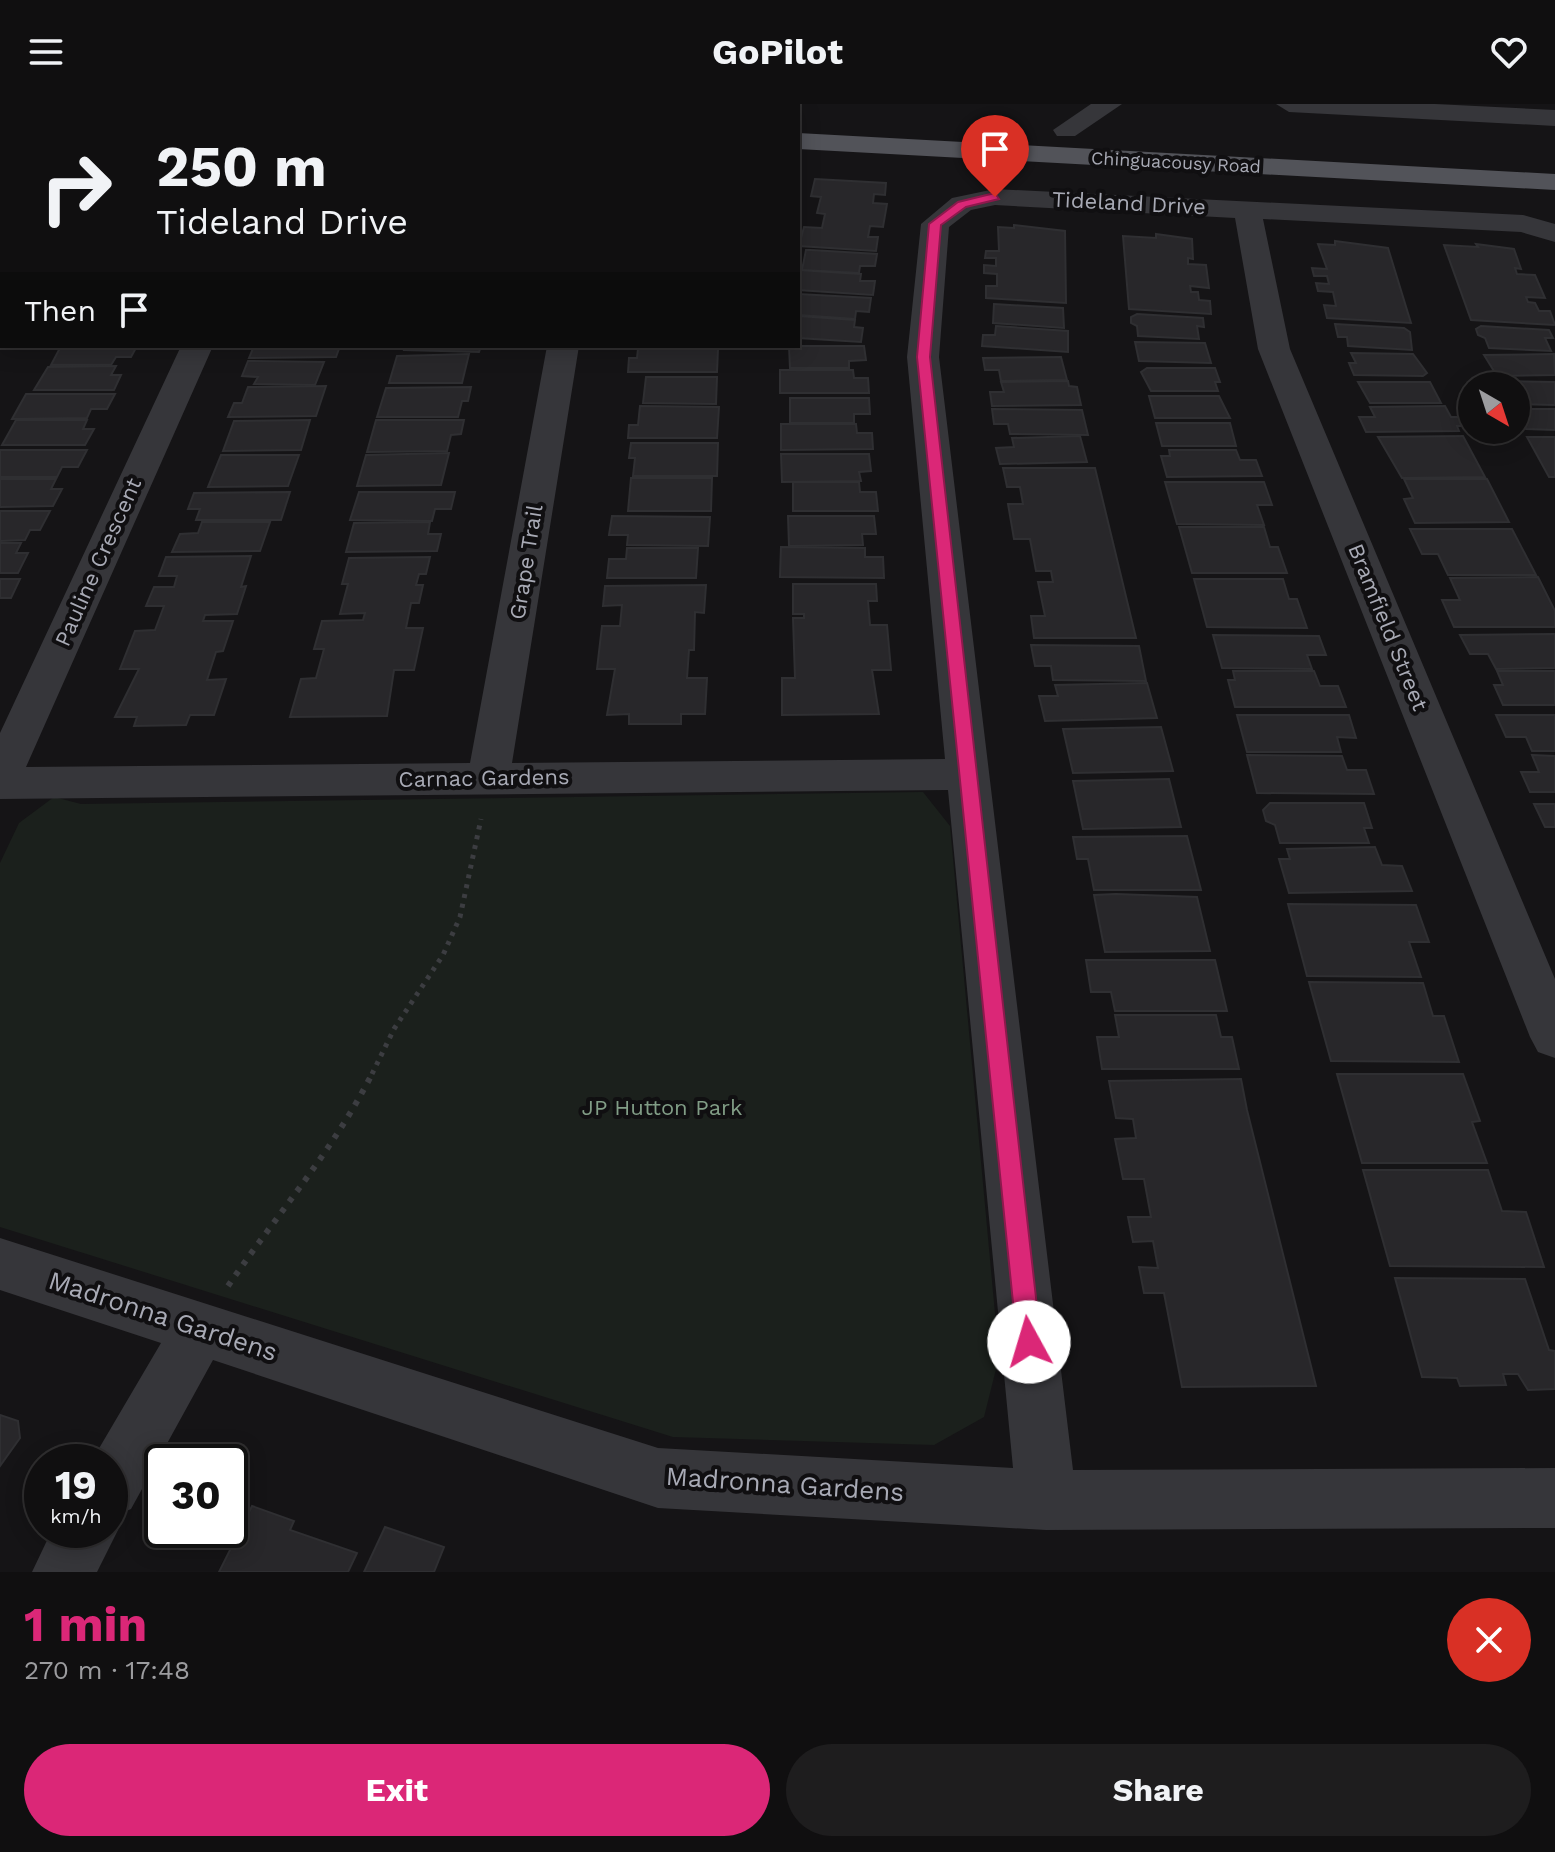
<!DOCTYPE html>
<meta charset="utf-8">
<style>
:root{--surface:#100f10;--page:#1e1d1e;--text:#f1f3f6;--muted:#9c9c9f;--line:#302f30;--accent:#db2777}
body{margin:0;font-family:"Work Sans",sans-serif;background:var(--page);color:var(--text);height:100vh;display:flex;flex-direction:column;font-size:30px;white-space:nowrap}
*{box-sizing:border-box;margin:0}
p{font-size:26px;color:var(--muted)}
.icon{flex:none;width:44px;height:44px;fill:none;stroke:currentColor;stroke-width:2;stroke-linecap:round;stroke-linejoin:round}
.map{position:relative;height:1468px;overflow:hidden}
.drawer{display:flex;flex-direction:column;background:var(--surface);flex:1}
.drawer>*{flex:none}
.guide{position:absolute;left:0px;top:0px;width:800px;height:244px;box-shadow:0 4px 20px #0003,0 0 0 2px var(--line);background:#100f10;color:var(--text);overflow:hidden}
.needle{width:52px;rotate:141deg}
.tools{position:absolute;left:1458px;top:268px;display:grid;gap:16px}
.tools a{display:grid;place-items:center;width:72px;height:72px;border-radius:50%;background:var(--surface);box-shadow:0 4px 20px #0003,0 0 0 2px var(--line);font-size:40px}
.speed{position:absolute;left:24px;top:1340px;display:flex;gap:16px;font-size:40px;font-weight:700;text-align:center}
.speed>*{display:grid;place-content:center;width:104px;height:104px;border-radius:50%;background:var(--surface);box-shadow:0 4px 20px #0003,0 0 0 2px var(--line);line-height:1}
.speed small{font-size:20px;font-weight:400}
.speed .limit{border:4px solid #111;border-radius:12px;background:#fff;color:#111}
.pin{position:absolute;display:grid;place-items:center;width:68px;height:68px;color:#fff;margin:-82px -34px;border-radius:50% 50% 50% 0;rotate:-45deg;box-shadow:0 0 8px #0007}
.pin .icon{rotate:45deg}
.me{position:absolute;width:88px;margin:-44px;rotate:354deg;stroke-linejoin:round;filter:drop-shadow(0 0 6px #0008)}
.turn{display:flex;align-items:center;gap:28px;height:168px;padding:0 24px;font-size:36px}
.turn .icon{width:104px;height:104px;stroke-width:2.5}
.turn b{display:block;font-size:56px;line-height:68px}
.then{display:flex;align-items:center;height:76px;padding:0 24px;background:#0003;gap:16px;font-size:30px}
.round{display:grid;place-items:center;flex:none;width:84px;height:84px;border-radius:42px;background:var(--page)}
.summary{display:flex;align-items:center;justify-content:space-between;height:136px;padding:0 24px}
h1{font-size:48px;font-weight:700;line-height:60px;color:var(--accent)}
.cta{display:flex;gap:16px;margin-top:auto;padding:16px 24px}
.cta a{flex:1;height:92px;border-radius:48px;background:var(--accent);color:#fff;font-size:32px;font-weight:700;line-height:92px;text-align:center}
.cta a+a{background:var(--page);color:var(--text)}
header{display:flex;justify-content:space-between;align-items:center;height:104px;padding:0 24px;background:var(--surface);font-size:36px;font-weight:700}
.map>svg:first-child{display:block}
.green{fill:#1b201c}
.building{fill:#28272a;stroke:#2f2f32;stroke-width:2}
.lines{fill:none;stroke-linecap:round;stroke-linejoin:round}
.path-far1{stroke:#3c3d41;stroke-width:5;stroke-dasharray:4 6;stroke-linecap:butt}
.path{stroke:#3c3d41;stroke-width:6;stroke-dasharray:5 8;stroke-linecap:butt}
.minor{fill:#36363a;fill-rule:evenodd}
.major{fill:#525359;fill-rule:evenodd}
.route{fill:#db2777;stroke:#8e194d;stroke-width:2}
.labels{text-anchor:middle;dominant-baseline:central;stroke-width:8;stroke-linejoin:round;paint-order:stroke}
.far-street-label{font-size:18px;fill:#a8aab5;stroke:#100f11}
.street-label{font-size:22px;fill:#a8aab5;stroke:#100f11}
.park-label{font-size:22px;fill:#819d86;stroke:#100f11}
.near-street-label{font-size:26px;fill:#a8aab5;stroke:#100f11}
</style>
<header><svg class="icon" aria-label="menu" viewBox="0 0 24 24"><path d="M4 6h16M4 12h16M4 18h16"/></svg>GoPilot<svg class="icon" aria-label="heart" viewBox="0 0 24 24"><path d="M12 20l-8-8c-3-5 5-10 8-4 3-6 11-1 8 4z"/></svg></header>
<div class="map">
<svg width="1555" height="1468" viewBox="0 0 1555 1468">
<rect width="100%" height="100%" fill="#151416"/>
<polygon class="green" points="923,688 950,722 999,1253 984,1313 934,1341 673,1333 0,1123 0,759 19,719 54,693 81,700"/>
<g class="building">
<polygon points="815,75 886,79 885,91 874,90 873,99 887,100 883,123 870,122 868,133 878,133 876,147 799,142 804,123 822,124 825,110 817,109 821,93 811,92"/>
<polygon points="1014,121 1065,127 1066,199 986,194 986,182 997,182 997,170 984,169 984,161 996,162 996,154 985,154 986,147 999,147 998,123 1014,124"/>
<polygon points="1156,130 1192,135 1193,155 1188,154 1188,160 1206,161 1209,184 1190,182 1191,188 1198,188 1199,196 1210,197 1211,210 1129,205 1123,132 1156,134"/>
<polygon points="1335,137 1388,144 1411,219 1327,214 1324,201 1336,202 1333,188 1318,187 1316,179 1329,180 1327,172 1314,172 1312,164 1327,165 1318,140 1335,141"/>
<polygon points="1476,140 1514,145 1521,165 1515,164 1517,170 1535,171 1545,194 1526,193 1528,198 1535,199 1539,207 1550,207 1555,221 1471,216 1444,141 1478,143"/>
<polygon points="806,146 811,146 877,150 875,162 860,162 859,169 802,166"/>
<polygon points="798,166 861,170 860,177 875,177 873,191 798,186"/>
<polygon points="798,190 871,194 869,208 856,207 855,215 798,211"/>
<polygon points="994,200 1063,204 1064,224 993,219"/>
<polygon points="1137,210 1203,214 1204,223 1197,222 1199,235 1138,232 1137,222 1131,219 1131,213"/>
<polygon points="798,212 855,216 854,223 863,224 861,238 798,234"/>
<polygon points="1335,220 1404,224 1410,228 1412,246 1348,242 1347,233 1338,233"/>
<polygon points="996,222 1068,227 1068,248 982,242 983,231 995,231"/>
<polygon points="1481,222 1549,226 1553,234 1545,234 1551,247 1489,244 1485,234 1478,231 1476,225"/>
<polygon points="1135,238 1205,239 1211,259 1139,257"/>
<polygon points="61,242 137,242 131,253 116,253 111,261 51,261"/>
<polygon points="254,242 340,242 336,253 249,254"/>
<polygon points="405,242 481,242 479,248 404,246"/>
<polygon points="647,242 719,242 719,244 646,245"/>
<polygon points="789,242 864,242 866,256 849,257 849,264 790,264"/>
<polygon points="638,245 718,245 717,268 628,268 629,254 637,254"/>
<polygon points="1351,249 1413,250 1427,269 1423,272 1354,271 1349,259 1356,259"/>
<polygon points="469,250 462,279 389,279 397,252"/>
<polygon points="1554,250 1555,271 1497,272 1484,251"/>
<polygon points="1061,253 1067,276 1001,277 999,266 985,266 983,254"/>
<polygon points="248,257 324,258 315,281 254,280 258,273 242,272"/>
<polygon points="116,262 111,271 121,271 114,286 34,286 48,263"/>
<polygon points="1147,264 1215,264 1220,278 1215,278 1218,287 1151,287 1141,268"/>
<polygon points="780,266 853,266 854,274 868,274 869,289 780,289"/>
<polygon points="646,273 717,273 716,300 643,299"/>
<polygon points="1068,277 1069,282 1077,283 1081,301 992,302 990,288 1004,288 1001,278"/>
<polygon points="1497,277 1555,278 1555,301 1516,300 1516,282 1500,282"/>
<polygon points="1358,278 1430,278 1441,299 1370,299"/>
<polygon points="326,282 316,312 228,313 234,299 242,299 248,283"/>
<polygon points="471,283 468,297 462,297 458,313 377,313 386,284"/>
<polygon points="26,290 115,290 107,305 91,305 87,314 12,315"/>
<polygon points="1149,292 1219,292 1230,314 1155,314"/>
<polygon points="790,294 869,294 870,310 854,310 854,319 790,319"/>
<polygon points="640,302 719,303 717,334 628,334 629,321 638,321"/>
<polygon points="1445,302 1451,313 1462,313 1467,322 1457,322 1459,327 1366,328 1359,313 1375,313 1370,303"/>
<polygon points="992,305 1082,306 1088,331 1010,330 1008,320 994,320"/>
<polygon points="1516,305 1555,305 1555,326 1526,325"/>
<polygon points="16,316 87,316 83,325 94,325 85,341 2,341"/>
<polygon points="310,316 301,346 223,347 234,317"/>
<polygon points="376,316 464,316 461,330 451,331 447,347 367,348"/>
<polygon points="1156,319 1230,319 1236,342 1162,342"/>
<polygon points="781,320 856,320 857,329 872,329 873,345 781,346"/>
<polygon points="1080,332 1087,358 1000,360 996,344 1014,343 1012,334"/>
<polygon points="1463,332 1485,373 1402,374 1378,333"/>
<polygon points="1527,333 1555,333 1555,373 1549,373"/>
<polygon points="631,339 718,339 717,372 633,372 635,354 629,354"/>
<polygon points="0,346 87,346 78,363 62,363 57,373 0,373"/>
<polygon points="1169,346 1236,346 1240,356 1256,356 1262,372 1167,373 1161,352 1170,352"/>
<polygon points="449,349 441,381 357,382 366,351"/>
<polygon points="781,350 869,350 871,367 859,368 861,377 782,378"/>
<polygon points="221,351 299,351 288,382 208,383"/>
<polygon points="1003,364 1095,364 1136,534 1034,534 1031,512 1045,512 1038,478 1053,478 1051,467 1036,467 1030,435 1014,435 1008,400 1023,400 1020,383 1007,383"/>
<polygon points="631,374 712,374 711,407 628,407"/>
<polygon points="0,375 56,375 51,385 62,385 53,402 0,403"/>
<polygon points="1404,375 1487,375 1509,418 1415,419 1404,395 1413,394"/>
<polygon points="793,378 859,378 860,388 876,388 878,407 793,407"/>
<polygon points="1165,378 1264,378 1272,401 1257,401 1264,421 1177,420"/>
<polygon points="290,388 281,416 196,416 200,405 188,405 194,389"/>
<polygon points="359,388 455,388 451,405 435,405 432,417 350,416"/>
<polygon points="0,407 50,407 40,426 30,426 25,436 0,437"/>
<polygon points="612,412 710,413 708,442 627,441 628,431 609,431"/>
<polygon points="788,412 874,412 876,430 862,430 863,441 789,442"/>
<polygon points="202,418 270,418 260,447 172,448 180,430 198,429"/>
<polygon points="430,418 428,430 441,430 437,447 346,448 354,419"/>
<polygon points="1179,423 1264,423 1270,443 1278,443 1287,469 1192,469"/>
<polygon points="1410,425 1512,425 1536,471 1448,471 1438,450 1422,450"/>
<polygon points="0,439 21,439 16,449 28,449 18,469 0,469"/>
<polygon points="781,443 865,444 865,453 883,453 884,474 780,473"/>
<polygon points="627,444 698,444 696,474 607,474 609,455 626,455"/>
<polygon points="251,452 241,483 246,482 237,510 205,511 203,517 233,517 223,547 216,548 207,576 226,575 214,611 190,611 186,621 134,622 137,613 115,613 139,565 120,565 135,527 155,526 164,502 146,502 154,483 174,483 177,472 159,472 166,453"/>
<polygon points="430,453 426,470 419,470 416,481 423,481 419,499 411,499 406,524 423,524 414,566 394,566 387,612 290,613 301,575 316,574 324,545 314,545 322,517 363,516 365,509 340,510 348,480 342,480 349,454"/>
<polygon points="1538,473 1555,507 1555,523 1454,523 1442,496 1460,496 1450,474"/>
<polygon points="0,475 20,475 11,494 0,494"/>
<polygon points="1194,475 1283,475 1289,495 1297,495 1307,524 1207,523"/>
<polygon points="793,480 876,480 877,497 868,497 870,521 887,521 891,566 872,566 879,610 782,611 782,574 795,574 793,514 804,514 804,510 793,510"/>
<polygon points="706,481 704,509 695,508 694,546 689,546 687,574 707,574 705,610 681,610 681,620 629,620 629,610 607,611 615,565 597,565 602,522 620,522 622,501 603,502 605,482"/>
<polygon points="1555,530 1555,564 1496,565 1488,550 1470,550 1460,531"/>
<polygon points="1213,531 1319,532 1326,551 1307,551 1312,565 1222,564"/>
<polygon points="1031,541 1139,542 1146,577 1053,576 1051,562 1035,562"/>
<polygon points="1233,567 1314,567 1320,582 1338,582 1346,603 1235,603 1228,576 1235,576"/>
<polygon points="1497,567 1555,567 1555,601 1503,601 1494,581 1503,581"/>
<polygon points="1147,579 1157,614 1045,617 1039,592 1058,592 1055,581"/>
<polygon points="1237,611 1349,611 1356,634 1337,633 1341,648 1247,648"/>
<polygon points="1496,611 1555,611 1555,647 1532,647 1526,633 1506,633"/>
<polygon points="1161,623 1173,667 1073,669 1063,625"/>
<polygon points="1247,651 1342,652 1347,666 1366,666 1374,690 1257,689"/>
<polygon points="1532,651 1555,652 1555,688 1530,688 1521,668 1539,668"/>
<polygon points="1169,675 1181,723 1083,725 1073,677"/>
<polygon points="1270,699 1364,699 1372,724 1364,724 1369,739 1280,739 1275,721 1266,717 1263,706"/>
<polygon points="1534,700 1555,700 1555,723 1545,723"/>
<polygon points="1187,732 1201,786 1094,786 1088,755 1077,755 1073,733"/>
<polygon points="1375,743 1382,761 1402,762 1412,787 1289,789 1279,755 1290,755 1287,745"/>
<polygon points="1116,790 1197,793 1210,847 1105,848 1094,791"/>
<polygon points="1288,800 1416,801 1429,838 1409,838 1421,873 1307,872"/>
<polygon points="1086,856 1215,856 1227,907 1115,907 1111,888 1091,888"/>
<polygon points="1309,878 1423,879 1433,912 1444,912 1459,958 1331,957"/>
<polygon points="1115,911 1216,911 1221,933 1232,933 1239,965 1102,965 1097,933 1119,933"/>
<polygon points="1337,970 1463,970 1480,1017 1472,1018 1487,1059 1362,1059"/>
<polygon points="1241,975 1247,1006 1316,1282 1182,1283 1164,1189 1144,1189 1139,1163 1158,1164 1153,1137 1133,1138 1128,1113 1151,1113 1144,1075 1123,1075 1115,1035 1136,1034 1133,1015 1116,1014 1109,977"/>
<polygon points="1363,1066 1488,1066 1502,1107 1526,1108 1544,1163 1390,1162"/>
<polygon points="1395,1174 1525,1175 1549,1246 1555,1247 1555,1285 1528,1286 1518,1270 1503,1270 1506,1281 1460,1282 1457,1274 1422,1273"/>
<polygon points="0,1311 18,1317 20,1334 0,1362"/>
<polygon points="252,1402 294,1417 290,1426 357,1449 348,1468 219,1468"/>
<polygon points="385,1423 444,1443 434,1468 364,1468"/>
</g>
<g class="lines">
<polyline class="path-far1" points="372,970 394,925 443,851 460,813 481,715"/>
<path class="path" d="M228,1182C278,1109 333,1047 373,968"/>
<g class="minor">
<polygon points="1091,0 1122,0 1075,32 1057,32 1053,26"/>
<polygon points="1276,0 1435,0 1555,6 1555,22 1289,8"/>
<polygon points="0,30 2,31 2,47 0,46"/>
<polygon points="0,68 2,68 0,86"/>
<polygon points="995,85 1523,111 1555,120 1555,138 1521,128 1263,115 1290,245 1555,875 1555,954 1538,948 1530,933 1258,245 1235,114 995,101 971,106 949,123 939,253 1073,1366 1555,1364 1555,1424 1046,1426 658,1404 213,1256 131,1405 112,1413 118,1426 97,1468 32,1468 52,1426 110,1426 110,1358 91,1358 161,1239 0,1186 0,1134 658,1344 1013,1364 948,686 0,695 0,629 181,242 213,242 26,663 470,659 547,242 579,242 512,659 945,655 907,253 921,120 952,94"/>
</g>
<g class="major">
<polygon points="80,0 142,0 144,2 82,2"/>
<polygon points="565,0 632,0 634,2 567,2"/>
<polygon points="798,29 1555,70 1555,86 798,45"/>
</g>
</g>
<polygon class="route" points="995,89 999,95 966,103 941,121 930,253 1041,1238 1038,1246 1029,1249 1021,1246 1017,1238 917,253 929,120 958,98"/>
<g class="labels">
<g class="far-street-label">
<text transform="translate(1176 58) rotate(3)">Chinguacousy Road</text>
</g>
<g class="street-label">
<text transform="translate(1129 99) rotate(3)">Tideland Drive</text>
<text transform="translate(98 458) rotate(-66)">Pauline Crescent</text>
<text transform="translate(526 458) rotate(-81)">Grape Trail</text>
<text transform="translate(1388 523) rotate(68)">Bramfield Street</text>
<text transform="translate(484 674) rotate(-1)">Carnac Gardens</text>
</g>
<g class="park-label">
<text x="662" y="1003">JP Hutton Park</text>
</g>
<g class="near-street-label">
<text transform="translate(163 1212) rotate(18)">Madronna Gardens</text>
<text transform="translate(785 1380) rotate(4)">Madronna Gardens</text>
</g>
</g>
</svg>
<div class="tools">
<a><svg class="needle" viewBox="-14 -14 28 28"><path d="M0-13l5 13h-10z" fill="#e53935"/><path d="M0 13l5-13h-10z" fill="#9c9c9f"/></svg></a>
</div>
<div class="speed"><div>19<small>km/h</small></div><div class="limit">30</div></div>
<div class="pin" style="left:995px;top:93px;background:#d93025"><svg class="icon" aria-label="arrive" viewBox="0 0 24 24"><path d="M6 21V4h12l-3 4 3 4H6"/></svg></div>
<svg class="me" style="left:1029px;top:1238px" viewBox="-20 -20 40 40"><circle r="19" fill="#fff"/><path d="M0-13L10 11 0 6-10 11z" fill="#db2777"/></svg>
<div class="guide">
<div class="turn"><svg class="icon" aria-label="right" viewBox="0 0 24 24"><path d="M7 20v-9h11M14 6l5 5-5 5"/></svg><div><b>250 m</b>Tideland Drive</div></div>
<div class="then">Then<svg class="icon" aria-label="arrive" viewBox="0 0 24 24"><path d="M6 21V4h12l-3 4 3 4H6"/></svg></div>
</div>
</div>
<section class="drawer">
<div class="summary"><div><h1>1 min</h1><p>270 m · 17:48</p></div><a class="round" style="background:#d93025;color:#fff"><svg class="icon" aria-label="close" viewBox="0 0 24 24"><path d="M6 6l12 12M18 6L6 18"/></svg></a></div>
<div class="cta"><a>Exit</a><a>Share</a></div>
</section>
